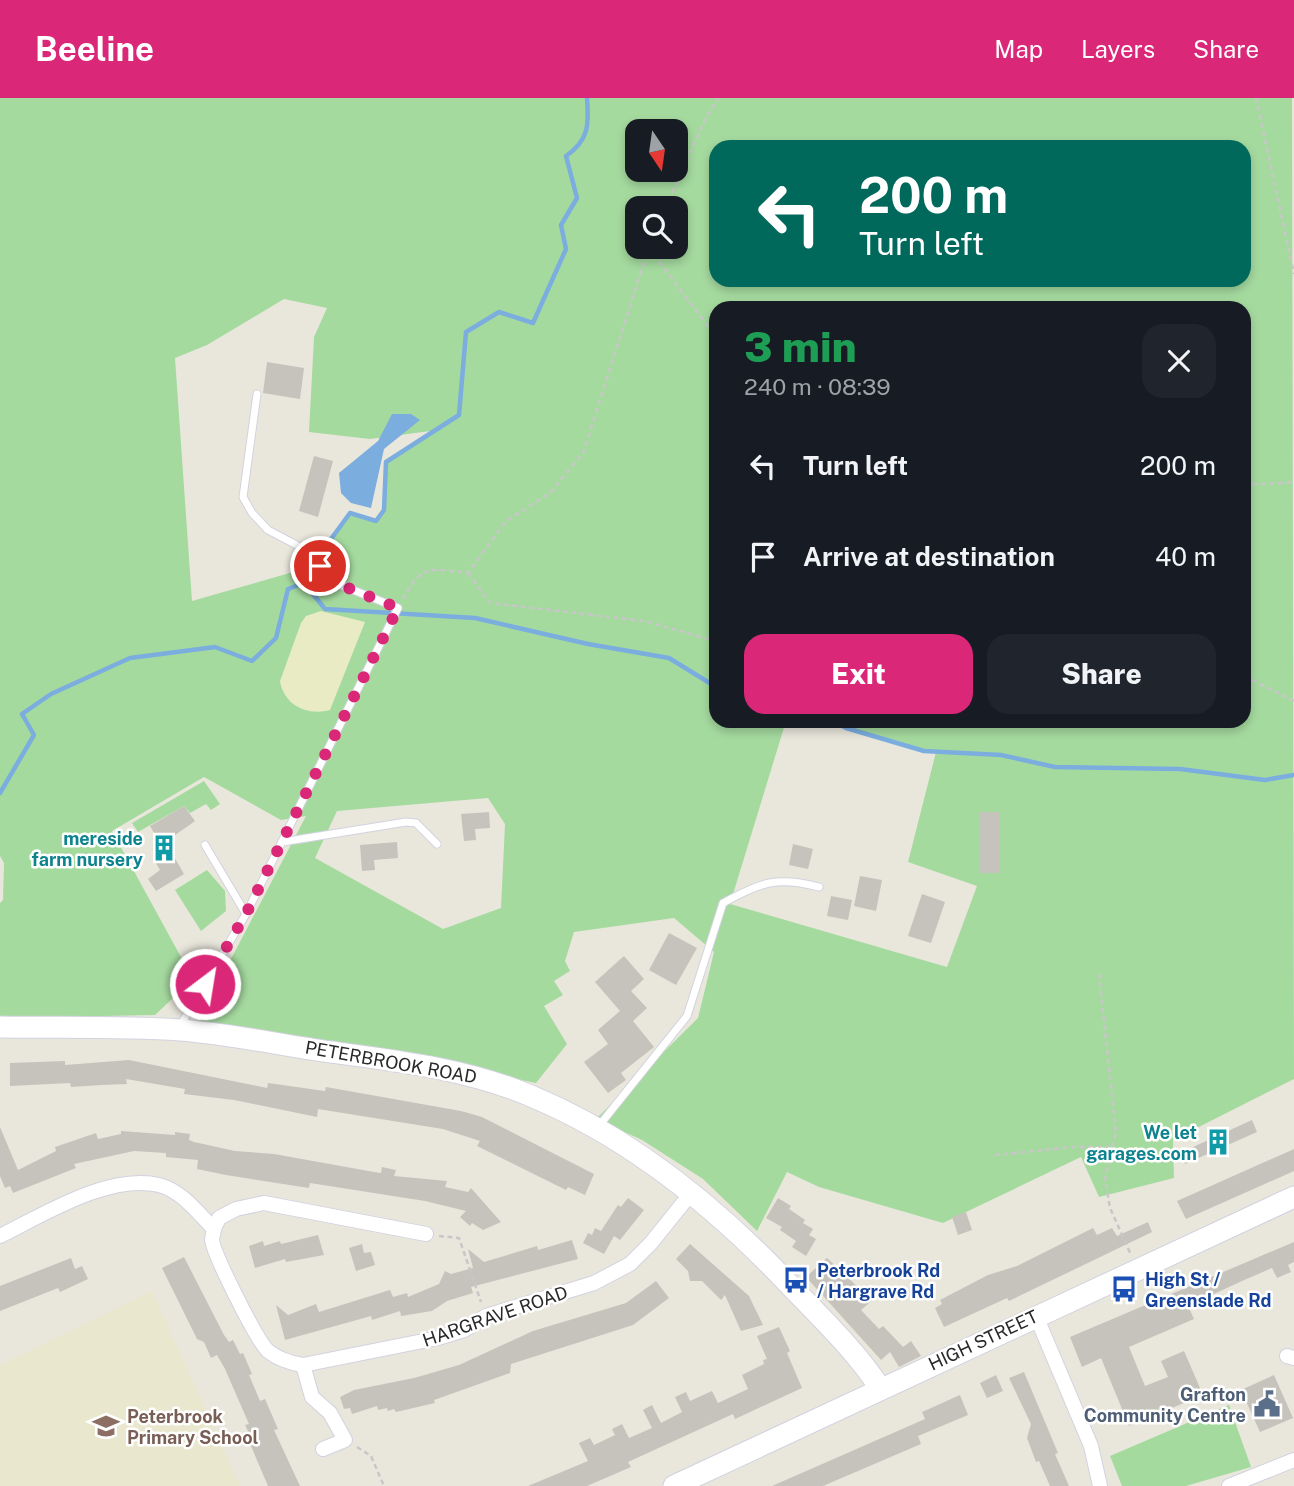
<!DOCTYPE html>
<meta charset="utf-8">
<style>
:root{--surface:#171b24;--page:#20242c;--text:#f1f3f6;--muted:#9ea1a6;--accent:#db2777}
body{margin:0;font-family:"Public Sans",sans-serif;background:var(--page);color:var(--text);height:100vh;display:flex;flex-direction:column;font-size:26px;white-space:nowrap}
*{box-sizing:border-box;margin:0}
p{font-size:23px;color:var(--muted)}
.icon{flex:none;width:38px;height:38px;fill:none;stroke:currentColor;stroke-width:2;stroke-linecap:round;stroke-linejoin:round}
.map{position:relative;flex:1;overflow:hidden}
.panel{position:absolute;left:709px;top:203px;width:542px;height:427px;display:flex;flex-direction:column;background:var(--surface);border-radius:21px;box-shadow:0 4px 10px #0003}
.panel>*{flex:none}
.banner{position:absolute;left:709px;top:42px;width:542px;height:147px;border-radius:21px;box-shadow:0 4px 10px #0003;background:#00695c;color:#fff;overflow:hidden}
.needle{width:46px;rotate:167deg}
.controls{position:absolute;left:625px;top:21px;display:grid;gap:14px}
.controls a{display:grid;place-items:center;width:63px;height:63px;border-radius:14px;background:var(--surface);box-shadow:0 4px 10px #0003;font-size:35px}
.pin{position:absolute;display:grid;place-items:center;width:60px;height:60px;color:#fff;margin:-30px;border:4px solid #fff;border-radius:50%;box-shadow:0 2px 7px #0007}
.me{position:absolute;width:77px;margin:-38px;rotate:31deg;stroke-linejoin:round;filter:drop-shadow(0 0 5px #0008)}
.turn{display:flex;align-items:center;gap:24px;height:147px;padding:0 35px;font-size:32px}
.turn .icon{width:91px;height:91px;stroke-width:2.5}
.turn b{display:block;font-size:49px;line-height:60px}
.round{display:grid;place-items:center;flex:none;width:74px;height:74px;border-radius:21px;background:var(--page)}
.head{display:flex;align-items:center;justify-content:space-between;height:119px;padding:0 35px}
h1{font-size:42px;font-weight:800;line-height:52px;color:#1e9e55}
.button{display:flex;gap:14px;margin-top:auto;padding:14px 35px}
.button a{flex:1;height:80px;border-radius:21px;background:var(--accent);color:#fff;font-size:28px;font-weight:800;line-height:80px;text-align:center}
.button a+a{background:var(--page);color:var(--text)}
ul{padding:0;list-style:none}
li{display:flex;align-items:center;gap:21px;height:91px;padding:0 35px}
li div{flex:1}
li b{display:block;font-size:26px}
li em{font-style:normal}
header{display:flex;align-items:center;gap:42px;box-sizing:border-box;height:98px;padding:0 35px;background:var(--accent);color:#fff}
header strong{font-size:33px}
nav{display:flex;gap:38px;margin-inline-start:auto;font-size:24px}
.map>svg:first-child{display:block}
.education{fill:#e9e7ce}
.green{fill:#a5da9f;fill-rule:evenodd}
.sand{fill:#e8ebc3}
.water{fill:#7baddf}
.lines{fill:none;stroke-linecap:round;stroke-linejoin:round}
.stream{stroke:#7baddf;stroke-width:4.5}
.building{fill:#c5c3bc}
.lane-casing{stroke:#d2d2e0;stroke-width:9}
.street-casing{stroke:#d2d2e0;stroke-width:16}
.secondary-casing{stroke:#d2d2e0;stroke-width:23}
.path{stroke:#c7c7c7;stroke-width:2.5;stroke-dasharray:5 3.5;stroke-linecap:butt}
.lane{stroke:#fff;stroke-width:7}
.street{stroke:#fff;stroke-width:14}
.secondary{stroke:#fff;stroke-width:21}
.route{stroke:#db2777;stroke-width:12;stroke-dasharray:0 21.6}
.labels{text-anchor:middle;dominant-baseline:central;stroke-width:5;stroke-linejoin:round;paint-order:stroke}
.culture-label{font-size:18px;font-weight:bold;fill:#0d838f;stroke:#fff;text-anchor:end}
.street-label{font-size:18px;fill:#292929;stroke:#fff}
.transit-label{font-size:18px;font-weight:bold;fill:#164399;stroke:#fff;text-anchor:start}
.service-label{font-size:18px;font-weight:bold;fill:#4e5e75;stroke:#fff;text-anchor:end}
.education-label{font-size:18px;font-weight:bold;fill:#785e54;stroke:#fff;text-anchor:start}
</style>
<header>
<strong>Beeline</strong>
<nav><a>Map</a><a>Layers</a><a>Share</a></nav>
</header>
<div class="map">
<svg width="1294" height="1388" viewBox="0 0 1294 1388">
<rect width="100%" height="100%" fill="#e9e7dc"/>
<polygon class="education" points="152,1193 240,1388 0,1388 0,1267"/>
<g class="green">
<path d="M0,0H1292L1294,981L1173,1042L1174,1080L1099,1099L1081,1059L943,1125L819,1089L787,1074L757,1133L703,1081L642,1042L596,1021L698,920L714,854L674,820L574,834L565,863L570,873L554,883L563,897L544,908L567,946L536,985L358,949L198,924L306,718L281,722L204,679L112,733L193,881L155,917L0,920V805L3,802L4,765L0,758ZM637,33H676V72H637ZM716,49H1244V182H716ZM637,110H676V149H637ZM284,201L327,210L314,239L309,334L370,341L438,332L386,364L384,412L376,423L350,415L323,452L300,472L192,503L175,260L207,247ZM716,210H1244V623H833L846,630L924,653L936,654L908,764L977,788L947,869L730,806L786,623H716ZM488,700L505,726L501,810L443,831L315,760L337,713Z"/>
<polygon points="204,683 220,706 211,712 206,706 190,715 184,708 138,734 132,725"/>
<polygon points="207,772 225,793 226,813 201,833 175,792"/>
<polygon points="1229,1307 1251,1369 1186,1388 1122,1388 1110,1358"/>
</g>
<path class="sand" d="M321,513L365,524L330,612C308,618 284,608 280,583L301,525L306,518Z"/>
<polygon class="water" points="392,316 411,316 420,322 384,351 371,410 351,405 341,395 339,375 378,343"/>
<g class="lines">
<g class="stream">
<path d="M587,0C589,27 589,42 566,58L577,100L561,127L566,151L533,225L499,214L466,234L459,317L386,364L384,412L376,423L350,415L323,452L300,472L304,485L325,511L475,520L588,546L669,560L716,589"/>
<polyline points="833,623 846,630 924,653 1001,657 1055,669 1180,671 1265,682 1294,677"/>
<polyline points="0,695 34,637 22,616 51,596 130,560 215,549 252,563 276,540 288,491 304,485"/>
</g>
</g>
<g class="building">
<polygon points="267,264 304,270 300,301 263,295"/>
<polygon points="314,358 333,363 318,419 299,413"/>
<polygon points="184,708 195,723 161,747 150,728"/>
<polygon points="489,714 490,730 475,731 476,742 464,743 461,716"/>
<polygon points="979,714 999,714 1000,775 980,775"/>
<polygon points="397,744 398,760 374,762 375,772 362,773 360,747"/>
<polygon points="793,746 813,751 808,771 789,767"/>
<polygon points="169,750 184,776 156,793 148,781 160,772 154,762"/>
<polygon points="860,778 882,782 876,813 854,808"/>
<polygon points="922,796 945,804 931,845 908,838"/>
<polygon points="831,798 852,802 848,822 827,818"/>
<polygon points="669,835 697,850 676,887 649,872"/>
<polygon points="624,858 644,881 631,893 647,910 633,923 654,949 621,975 626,982 608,995 584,964 608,946 598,932 620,913 595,884"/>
<polygon points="129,962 267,990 268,985 325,993 326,989 461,1013 482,1019 594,1076 585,1097 568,1089 566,1092 477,1048 480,1043 443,1031 318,1011 317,1019 234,1002 184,996 185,991 126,981 127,986 101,987 71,989 70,985 10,988 10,965 65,963 65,967"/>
<polygon points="1252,1022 1257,1034 1185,1066 1180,1055"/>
<polygon points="0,1029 18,1072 56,1053 55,1049 96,1035 98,1041 121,1036 121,1033 175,1037 175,1034 190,1036 189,1042 194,1044 235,1053 274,1056 374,1074 381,1075 382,1069 396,1072 394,1078 447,1083 445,1089 468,1094 471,1090 501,1124 483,1132 472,1125 470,1128 460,1119 466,1113 425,1103 310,1085 309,1090 226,1077 197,1071 198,1062 166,1059 166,1055 134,1053 74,1066 76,1070 13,1095 10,1088 5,1090 0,1078"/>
<polygon points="1294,1051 1294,1073 1186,1121 1177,1103"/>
<polygon points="628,1100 644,1112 620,1142 614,1138 604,1156 583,1145 588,1135 592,1137 595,1130 601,1133 618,1107 621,1109"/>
<polygon points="778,1100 791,1108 789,1111 805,1122 803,1125 813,1131 809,1137 816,1141 806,1158 792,1149 796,1143 780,1132 782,1129 766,1120"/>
<polygon points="966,1114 972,1132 958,1137 952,1119"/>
<polygon points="1148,1124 1152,1134 1009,1203 1007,1200 944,1229 935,1210 942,1206 940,1202 988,1177 1017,1168 1093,1130 1097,1137 1112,1130 1117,1138"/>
<polygon points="318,1137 324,1157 286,1164 285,1161 255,1170 249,1148 263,1143 264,1148 280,1143 281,1146"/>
<polygon points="572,1142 578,1161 471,1189 473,1195 447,1203 432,1213 401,1218 400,1213 372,1222 371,1218 285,1242 276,1207 288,1217 316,1206 319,1214 390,1192 393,1199 407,1195 408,1199 439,1186 445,1173 451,1176 473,1170 468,1151 484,1164 537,1148 538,1152"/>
<polygon points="1294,1144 1294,1164 1288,1167 1291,1174 1277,1180 1272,1170 1242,1183 1188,1208 1194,1221 1129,1249 1145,1288 1168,1279 1161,1263 1184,1253 1203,1297 1129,1328 1101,1260 1082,1269 1070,1239"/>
<polygon points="362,1146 364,1155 371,1154 375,1167 356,1173 349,1150"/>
<polygon points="690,1146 749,1198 763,1227 741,1233 725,1197 721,1202 702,1183 690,1183 688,1173 676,1161"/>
<polygon points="184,1159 224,1237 229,1244 233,1242 240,1256 243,1255 252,1276 249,1277 260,1303 265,1301 278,1331 274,1332 300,1388 268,1388 245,1334 248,1333 245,1327 249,1326 225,1271 217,1257 211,1260 204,1244 197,1241 162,1170"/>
<polygon points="71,1160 75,1171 82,1168 88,1181 60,1194 58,1190 0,1213 0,1188"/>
<polygon points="827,1160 862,1193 868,1188 877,1198 861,1212 879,1231 883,1228 903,1249 911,1243 921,1258 899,1269 890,1254 881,1262 806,1179"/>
<polygon points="656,1183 669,1200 633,1227 511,1266 510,1275 434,1302 435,1305 396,1314 394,1311 388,1313 387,1310 378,1312 377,1308 352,1316 350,1310 344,1311 340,1299 354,1292 414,1280 459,1267 533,1233 626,1205"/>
<polygon points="779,1229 790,1253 787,1255 802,1290 735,1321 733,1316 628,1364 631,1369 587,1388 528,1388 588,1363 579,1345 590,1340 594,1347 615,1337 612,1331 622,1326 629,1340 652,1330 643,1312 652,1307 661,1325 682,1314 675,1299 686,1294 690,1303 712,1293 718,1305 748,1291 742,1277 764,1266 763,1262 767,1261 757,1238"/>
<polygon points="1024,1274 1058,1355 1055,1356 1069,1388 1050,1388 1039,1363 1036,1364 1027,1340 1031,1326 1009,1280"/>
<polygon points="996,1277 1003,1293 987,1300 980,1285"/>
<polygon points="1274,1277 1293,1320 1260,1334 1241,1292"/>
<polygon points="960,1297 968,1317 918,1338 921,1346 823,1388 772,1388 925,1321 922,1314"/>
</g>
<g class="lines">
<g class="lane-casing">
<g id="lane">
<polyline points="282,744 406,724 416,725 437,746"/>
<polyline points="205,747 246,816"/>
<polyline points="180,928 246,816 398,510 333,484 306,452 268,432 252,415 243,399 257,296"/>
<path d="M598,1029L687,918L723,805C761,784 777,778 819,789"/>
</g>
</g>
<g class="street-casing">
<g id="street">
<polyline points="214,1131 219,1120 236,1111 264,1105 426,1136"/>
<path d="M0,1138C43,1117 109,1075 159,1087C182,1093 198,1115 214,1131C214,1132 212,1140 212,1142C214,1157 257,1243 268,1253C278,1261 290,1265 303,1267L438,1240L464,1232L486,1218L594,1185L630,1166L651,1145L692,1094"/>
<polyline points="1036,1218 1091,1348 1100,1388"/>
<polyline points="1287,1258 1294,1260"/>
<polyline points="303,1267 312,1299 330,1315 345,1342 323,1351"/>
<polyline points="1229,1388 1294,1362"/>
</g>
</g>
<g class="secondary-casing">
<g id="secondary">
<path d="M0,929C60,930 120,928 180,932C231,936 280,947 331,954C399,963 467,971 531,998C627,1038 711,1105 782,1179C815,1214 854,1250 880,1290"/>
<polyline points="674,1388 1294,1099"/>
</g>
</g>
<g class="path">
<polyline points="1256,0 1294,176"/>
<polyline points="665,110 705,22 718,0"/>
<polyline points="649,150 716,239"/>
<polyline points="1244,387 1294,384"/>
<polyline points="468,475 490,505 644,523 716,543"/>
<path d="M403,501C422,465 431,471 468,475L506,423L550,395L583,355L649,149"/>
<polyline points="1244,578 1294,603"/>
<polyline points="1099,876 1116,1034 1105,1080 1110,1110 1131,1157"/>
<polyline points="995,1057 1073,1049 1112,1049"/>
<polyline points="439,1138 459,1140 481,1204"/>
<polyline points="357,1349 371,1358 384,1388"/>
</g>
<use href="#lane" class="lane"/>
<use href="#street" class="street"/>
<use href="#secondary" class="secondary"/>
</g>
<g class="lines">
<polyline class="route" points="205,886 246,816 398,510 333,484 320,468"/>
</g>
<defs>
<g id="building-bare" transform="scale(2.1)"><path d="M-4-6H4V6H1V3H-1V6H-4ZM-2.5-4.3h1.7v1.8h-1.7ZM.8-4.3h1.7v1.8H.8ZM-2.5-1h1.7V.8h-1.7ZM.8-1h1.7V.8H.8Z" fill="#0f9aa8" stroke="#fff" stroke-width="2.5" paint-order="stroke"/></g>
<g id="bus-bare" transform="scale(2.1)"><path d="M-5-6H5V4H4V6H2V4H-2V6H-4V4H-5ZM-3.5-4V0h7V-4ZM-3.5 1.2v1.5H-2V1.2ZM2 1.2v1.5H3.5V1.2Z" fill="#1a4fb4" stroke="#fff" stroke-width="2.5" paint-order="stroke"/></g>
<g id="civic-bare" transform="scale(2.1)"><path d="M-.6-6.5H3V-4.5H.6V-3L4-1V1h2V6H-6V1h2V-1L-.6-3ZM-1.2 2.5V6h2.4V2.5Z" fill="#5c6f8a" stroke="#fff" stroke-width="2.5" paint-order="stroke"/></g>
<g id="school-bare" transform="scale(2.1)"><path d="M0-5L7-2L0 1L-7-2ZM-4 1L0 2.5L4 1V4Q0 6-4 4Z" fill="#8d6e63" stroke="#fff" stroke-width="2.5" paint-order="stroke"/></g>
</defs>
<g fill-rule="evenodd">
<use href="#building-bare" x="164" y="750"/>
<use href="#building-bare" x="1218" y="1044"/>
<use href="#bus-bare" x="796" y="1182"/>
<use href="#bus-bare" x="1124" y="1191"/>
<use href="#civic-bare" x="1267" y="1306"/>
<use href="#school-bare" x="106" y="1328"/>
</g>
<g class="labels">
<g class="culture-label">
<text x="143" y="740">mereside<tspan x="143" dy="21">farm nursery</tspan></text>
<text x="1197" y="1034">We let<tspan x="1197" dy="21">garages.com</tspan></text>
</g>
<g class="street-label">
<text transform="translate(391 964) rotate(10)">PETERBROOK ROAD</text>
<text transform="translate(495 1218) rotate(-19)">HARGRAVE ROAD</text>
<text transform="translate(983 1242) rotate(-25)">HIGH STREET</text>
</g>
<g class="transit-label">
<text x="817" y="1172">Peterbrook Rd<tspan x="817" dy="21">/ Hargrave Rd</tspan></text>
<text x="1145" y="1181">High St /<tspan x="1145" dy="21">Greenslade Rd</tspan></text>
</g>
<g class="service-label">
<text x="1246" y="1296">Grafton<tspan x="1246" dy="21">Community Centre</tspan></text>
</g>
<g class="education-label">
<text x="127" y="1318">Peterbrook<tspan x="127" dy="21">Primary School</tspan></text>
</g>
</g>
</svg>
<div class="controls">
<a><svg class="needle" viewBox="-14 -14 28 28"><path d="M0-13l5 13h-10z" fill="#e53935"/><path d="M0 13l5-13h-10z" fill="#9ea1a6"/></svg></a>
<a><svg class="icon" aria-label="search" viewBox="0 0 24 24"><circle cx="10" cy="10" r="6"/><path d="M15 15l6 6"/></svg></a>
</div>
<div class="pin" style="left:320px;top:468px;background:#d93025"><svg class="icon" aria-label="arrive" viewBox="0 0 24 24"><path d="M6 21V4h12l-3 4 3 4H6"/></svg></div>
<svg class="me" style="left:205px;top:886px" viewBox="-20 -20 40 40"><circle r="17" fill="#db2777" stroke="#fff" stroke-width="3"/><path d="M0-11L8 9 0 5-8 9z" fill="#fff"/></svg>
<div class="banner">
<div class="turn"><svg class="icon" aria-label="left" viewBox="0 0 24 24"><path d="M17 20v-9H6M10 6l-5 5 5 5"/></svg><div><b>200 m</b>Turn left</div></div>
</div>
<section class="panel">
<div class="head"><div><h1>3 min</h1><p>240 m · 08:39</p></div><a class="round"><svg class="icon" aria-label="close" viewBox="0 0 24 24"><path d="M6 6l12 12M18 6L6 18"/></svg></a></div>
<ul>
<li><svg class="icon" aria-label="left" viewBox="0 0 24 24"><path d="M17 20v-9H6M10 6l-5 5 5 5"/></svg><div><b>Turn left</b></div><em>200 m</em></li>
<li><svg class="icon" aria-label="arrive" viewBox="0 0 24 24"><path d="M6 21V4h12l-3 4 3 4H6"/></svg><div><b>Arrive at destination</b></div><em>40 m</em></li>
</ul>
<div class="button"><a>Exit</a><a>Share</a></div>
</section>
</div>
